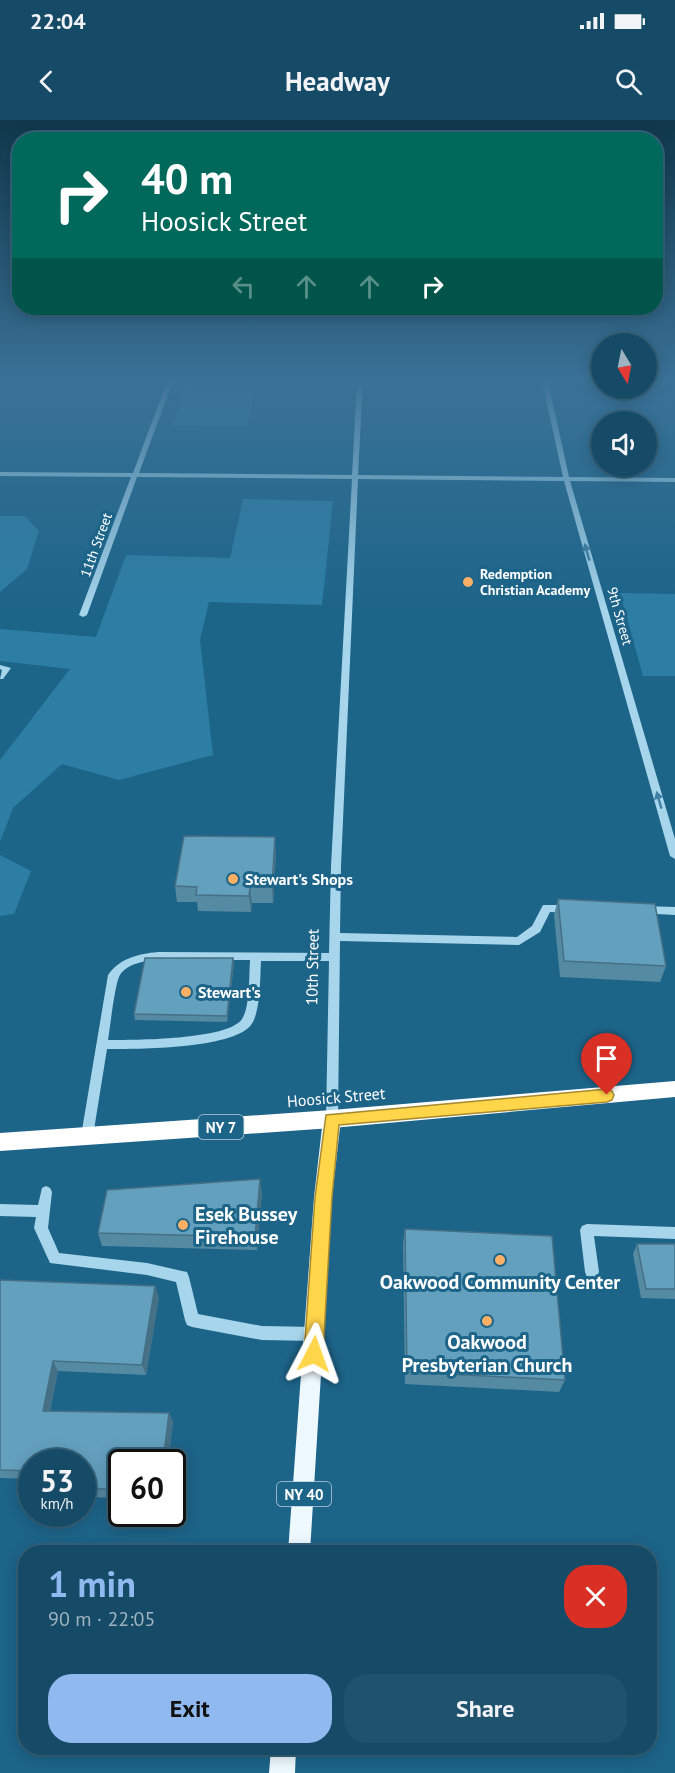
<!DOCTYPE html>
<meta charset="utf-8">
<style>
:root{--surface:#164b67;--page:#1f526d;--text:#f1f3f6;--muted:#9eb3c0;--line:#35637b;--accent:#90b9f0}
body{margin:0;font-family:"PT Sans",sans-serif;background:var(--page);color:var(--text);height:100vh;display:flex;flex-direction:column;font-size:22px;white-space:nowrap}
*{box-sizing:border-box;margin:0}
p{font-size:20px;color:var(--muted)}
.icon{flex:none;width:33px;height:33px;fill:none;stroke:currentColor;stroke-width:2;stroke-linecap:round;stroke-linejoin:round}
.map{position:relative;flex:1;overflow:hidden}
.panel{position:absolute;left:18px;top:1425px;width:639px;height:210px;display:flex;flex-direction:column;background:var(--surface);border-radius:24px;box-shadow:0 3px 15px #0003,0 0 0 2px var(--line)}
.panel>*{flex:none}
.top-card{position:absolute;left:12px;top:12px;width:651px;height:183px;border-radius:24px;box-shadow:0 3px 15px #0003,0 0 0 2px var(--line);background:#00695c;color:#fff;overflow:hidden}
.needle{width:39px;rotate:170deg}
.buttons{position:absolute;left:591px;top:213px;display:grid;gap:12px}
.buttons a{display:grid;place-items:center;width:66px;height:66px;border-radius:50%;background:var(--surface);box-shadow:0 3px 15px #0003,0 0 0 2px var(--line);font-size:30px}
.speed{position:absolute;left:18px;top:1329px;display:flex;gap:12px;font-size:30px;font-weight:700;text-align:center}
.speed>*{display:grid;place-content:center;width:78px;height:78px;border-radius:50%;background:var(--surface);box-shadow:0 3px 15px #0003,0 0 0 2px var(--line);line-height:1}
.speed small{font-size:15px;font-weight:400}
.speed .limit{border:3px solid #111;border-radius:9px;background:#fff;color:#111}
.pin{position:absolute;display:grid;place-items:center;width:51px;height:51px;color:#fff;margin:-62px -26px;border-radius:50% 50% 50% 0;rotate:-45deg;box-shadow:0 0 6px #0007}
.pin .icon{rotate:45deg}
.me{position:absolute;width:66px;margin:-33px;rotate:4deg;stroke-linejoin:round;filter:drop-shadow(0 0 4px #0008)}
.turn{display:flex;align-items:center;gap:21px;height:126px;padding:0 30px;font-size:27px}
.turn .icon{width:78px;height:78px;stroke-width:2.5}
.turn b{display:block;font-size:42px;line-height:51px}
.lanes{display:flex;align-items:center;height:57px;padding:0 30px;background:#0003;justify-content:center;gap:30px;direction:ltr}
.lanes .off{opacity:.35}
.round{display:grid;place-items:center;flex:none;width:63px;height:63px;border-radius:24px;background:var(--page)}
.head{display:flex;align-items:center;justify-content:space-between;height:102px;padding:0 30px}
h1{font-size:36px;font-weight:800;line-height:45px;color:var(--accent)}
.cta{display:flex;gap:12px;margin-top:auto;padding:12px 30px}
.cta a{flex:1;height:69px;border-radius:24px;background:var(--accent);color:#111;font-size:24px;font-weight:800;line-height:69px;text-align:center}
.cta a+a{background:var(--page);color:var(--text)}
.status{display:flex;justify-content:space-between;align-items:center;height:42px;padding:0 30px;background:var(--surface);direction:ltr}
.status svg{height:16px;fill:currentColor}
header{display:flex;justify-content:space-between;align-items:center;height:78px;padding:0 30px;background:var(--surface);font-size:27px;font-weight:800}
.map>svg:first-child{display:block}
.green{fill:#2d7ea5}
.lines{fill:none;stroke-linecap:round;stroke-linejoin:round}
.minor{fill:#a7d6ec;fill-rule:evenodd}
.major{fill:#edf8ff;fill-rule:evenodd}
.highway{fill:#fff;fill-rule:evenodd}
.wall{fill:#558aa3}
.shaded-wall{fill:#457085}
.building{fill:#63a0be;stroke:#457085;stroke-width:1.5}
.oneway{fill:#4080a2}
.route{fill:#ffd54a;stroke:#a68a30;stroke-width:1.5}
.poi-dot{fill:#fcaf65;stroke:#1d6489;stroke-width:2}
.labels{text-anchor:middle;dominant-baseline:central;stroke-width:6;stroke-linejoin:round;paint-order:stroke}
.far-street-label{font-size:14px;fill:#fff;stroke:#1d6489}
.far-poi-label{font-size:14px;font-weight:bold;fill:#fff;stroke:#1d6489;text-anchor:start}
.shield{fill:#1d6489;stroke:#bbd0dc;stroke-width:1.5}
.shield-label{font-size:15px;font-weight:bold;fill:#fff}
.poi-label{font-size:16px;font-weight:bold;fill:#fff;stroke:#1d6489;text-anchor:start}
.street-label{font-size:16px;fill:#fff;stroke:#1d6489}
.near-poi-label{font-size:20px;font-weight:bold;fill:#fff;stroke:#1d6489}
</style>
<div class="status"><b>22:04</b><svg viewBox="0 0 49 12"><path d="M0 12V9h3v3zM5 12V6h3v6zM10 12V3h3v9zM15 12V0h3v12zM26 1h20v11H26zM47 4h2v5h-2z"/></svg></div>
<header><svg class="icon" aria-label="back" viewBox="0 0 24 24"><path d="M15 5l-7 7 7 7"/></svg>Headway<svg class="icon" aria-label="search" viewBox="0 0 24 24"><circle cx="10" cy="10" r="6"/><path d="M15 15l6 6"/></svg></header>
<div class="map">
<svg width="675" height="1653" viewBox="0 0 675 1653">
<rect width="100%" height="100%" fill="#1d6489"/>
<g class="green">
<polygon points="188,261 257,261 247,306 173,305"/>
<polygon points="243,379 333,381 322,485 209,482 200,520 213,635 119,660 62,644 13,688 0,722 0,640 70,549 0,541 0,509 96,517 126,435 230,438"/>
<polygon points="0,396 25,396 39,411 27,449 0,472"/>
<polygon points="620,473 675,474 675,556 643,556"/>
<polygon points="0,735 31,751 14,794 0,796"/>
</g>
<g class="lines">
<g class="minor">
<path d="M167,261H173L139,353L352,355L357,261H363L358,355L563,357L542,261H548L569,357L675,358V362L570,361L675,719V739L670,736L564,361L358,359L341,746L340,813L517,817L532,806L543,785H570L575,789L570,793L550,792L540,812L519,825L340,821L338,999L336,1003L332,1004L328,1003L326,999L329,841H261C260,857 261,892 251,905C232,929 138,929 107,929L93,1016L91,1020L87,1021L83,1020L81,1016L108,855C120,838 138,834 158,832L329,833L331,746L352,359L137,357L87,495L83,497L79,495L131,357L0,356V352L133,353ZM158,840H250C249,855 250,888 242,899C228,920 134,920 108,920C110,909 115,862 120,855C128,843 144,841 158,840Z"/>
<polygon points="0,545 11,548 3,559 0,559 2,550 0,549"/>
<polygon points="643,786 675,787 675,795 639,793 638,790 639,787"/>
<polygon points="46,1066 50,1068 52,1072 48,1108 59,1133 147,1143 182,1151 187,1152 189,1157 198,1194 262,1206 315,1207 320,1209 322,1214 320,1219 315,1221 262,1220 192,1207 187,1205 185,1200 176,1162 147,1155 50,1143 34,1108 36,1097 0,1096 0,1084 38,1085 42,1068"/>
<polygon points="587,1104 675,1107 675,1119 594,1116 599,1152 597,1157 592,1158 587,1157 585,1152 580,1110 582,1106"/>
</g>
<g class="major">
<polygon points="332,992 338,994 341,999 332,1077 310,1432 288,1432 314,1077 323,999 326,994"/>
<polygon points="271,1628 296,1628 295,1653 269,1653"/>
</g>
<polygon class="highway" points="675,961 675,977 332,1008 0,1031 0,1013 332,990"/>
</g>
<g class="wall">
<polygon points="276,733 273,783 252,783 251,792 198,791 197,782 177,782 175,766"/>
<polygon points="558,779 666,846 660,862 560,857 554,795"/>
<polygon points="233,838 234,844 227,902 135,900 134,894"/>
<polygon points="262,1072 257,1130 102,1126 98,1113"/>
<polygon points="405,1109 565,1260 559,1272 405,1264 403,1123"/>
<polygon points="637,1124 675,1124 675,1179 641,1178 633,1134"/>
<polygon points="0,1160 159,1177 146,1255 58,1251 50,1291 169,1293 173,1302 168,1342 122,1342 122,1378 82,1377 82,1342 32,1342 32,1359 0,1358"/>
</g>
<g class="shaded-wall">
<polygon points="275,717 276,733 273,783 272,767"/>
<polygon points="250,767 252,783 251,792 249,776"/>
<polygon points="233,838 234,844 227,902 227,896"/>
<polygon points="260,1059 262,1072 257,1130 255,1117"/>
<polygon points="155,1166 159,1177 146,1255 142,1245"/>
<polygon points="53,1241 58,1251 48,1300 43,1291"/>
<polygon points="169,1293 173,1302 168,1342 163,1342"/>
</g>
<g class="building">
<polygon points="184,716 275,717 272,767 250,767 249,776 196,775 197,767 175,766"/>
<polygon points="558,779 655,784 666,846 564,841"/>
<polygon points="145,838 233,838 227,896 134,894"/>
<polygon points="260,1059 255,1117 98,1113 107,1070"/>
<polygon points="405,1109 552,1116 565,1260 407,1252"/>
<polygon points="637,1124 675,1124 675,1169 646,1169"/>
<polygon points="0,1160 155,1166 142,1245 53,1241 43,1291 169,1293 163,1342 122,1342 122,1369 82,1369 82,1342 32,1342 32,1351 0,1350"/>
</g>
<defs><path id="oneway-solid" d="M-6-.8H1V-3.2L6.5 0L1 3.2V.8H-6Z" transform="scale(1.5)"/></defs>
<g class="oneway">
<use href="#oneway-solid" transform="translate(587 432) rotate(-106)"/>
<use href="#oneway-solid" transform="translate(659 680) rotate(-106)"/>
</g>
<linearGradient id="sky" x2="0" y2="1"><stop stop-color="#10374b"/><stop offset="0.53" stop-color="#3a7297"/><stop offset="1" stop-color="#3a7297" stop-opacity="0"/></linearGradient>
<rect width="675" height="493" fill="url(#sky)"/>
<polygon class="route" points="607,969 612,971 614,975 612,980 607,982 339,1005 332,1077 323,1234 320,1240 314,1243 307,1240 304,1234 315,1077 326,995"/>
<g class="poi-dot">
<circle cx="468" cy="462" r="6"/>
<circle cx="233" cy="759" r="6"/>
<circle cx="186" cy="872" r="6"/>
<circle cx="183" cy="1105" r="6"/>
<circle cx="500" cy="1140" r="6"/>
<circle cx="487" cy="1201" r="6"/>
</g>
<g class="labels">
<g class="far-street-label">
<text transform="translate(96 425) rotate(-70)">11th Street</text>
<text transform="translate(620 496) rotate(74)">9th Street</text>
</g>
<g class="far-poi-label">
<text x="480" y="454">Redemption<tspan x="480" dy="16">Christian Academy</tspan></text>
</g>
<g class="shield">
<rect x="198.5" y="995" width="45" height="24" rx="4.5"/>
<rect x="277" y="1362" width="54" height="24" rx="4.5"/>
</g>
<g class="shield-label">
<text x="221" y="1007">NY 7</text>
<text x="304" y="1374">NY 40</text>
</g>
<g class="poi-label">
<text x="245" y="759">Stewart's Shops</text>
<text x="198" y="872">Stewart's</text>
</g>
<g class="street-label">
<text transform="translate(312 847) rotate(-89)">10th Street</text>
<text transform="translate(336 977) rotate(-5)">Hoosick Street</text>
</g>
<g class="near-poi-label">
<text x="195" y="1094" text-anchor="start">Esek Bussey<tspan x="195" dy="23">Firehouse</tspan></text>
<text x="500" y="1162">Oakwood Community Center</text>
<text x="487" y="1222">Oakwood<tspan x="487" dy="23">Presbyterian Church</tspan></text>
</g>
</g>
</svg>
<div class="buttons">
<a><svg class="needle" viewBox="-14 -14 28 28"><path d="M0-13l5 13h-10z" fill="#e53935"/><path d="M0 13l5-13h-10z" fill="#9eb3c0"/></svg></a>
<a><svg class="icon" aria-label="sound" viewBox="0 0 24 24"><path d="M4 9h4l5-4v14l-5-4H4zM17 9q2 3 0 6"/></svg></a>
</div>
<div class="speed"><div>53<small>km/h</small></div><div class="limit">60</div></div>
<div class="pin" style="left:607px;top:975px;background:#d93025"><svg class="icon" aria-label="arrive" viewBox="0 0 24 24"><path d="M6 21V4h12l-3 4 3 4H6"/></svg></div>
<svg class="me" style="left:314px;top:1234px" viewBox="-20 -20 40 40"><path d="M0-17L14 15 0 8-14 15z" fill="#ffd54a" stroke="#fff" stroke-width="4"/></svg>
<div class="top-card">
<div class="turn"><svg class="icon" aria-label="right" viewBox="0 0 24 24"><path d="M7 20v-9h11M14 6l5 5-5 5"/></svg><div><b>40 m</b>Hoosick Street</div></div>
<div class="lanes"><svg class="icon off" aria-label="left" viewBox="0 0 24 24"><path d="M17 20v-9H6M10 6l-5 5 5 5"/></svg><svg class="icon off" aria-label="ahead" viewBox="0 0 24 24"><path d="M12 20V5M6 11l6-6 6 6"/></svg><svg class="icon off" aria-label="ahead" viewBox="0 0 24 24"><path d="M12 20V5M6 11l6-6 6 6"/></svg><svg class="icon" aria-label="right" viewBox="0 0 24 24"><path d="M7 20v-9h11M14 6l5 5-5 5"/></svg></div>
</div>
<section class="panel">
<div class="head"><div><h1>1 min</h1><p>90 m · 22:05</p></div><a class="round" style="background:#d93025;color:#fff"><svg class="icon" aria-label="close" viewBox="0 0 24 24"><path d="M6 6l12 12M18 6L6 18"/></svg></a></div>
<div class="cta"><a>Exit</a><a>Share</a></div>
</section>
</div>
